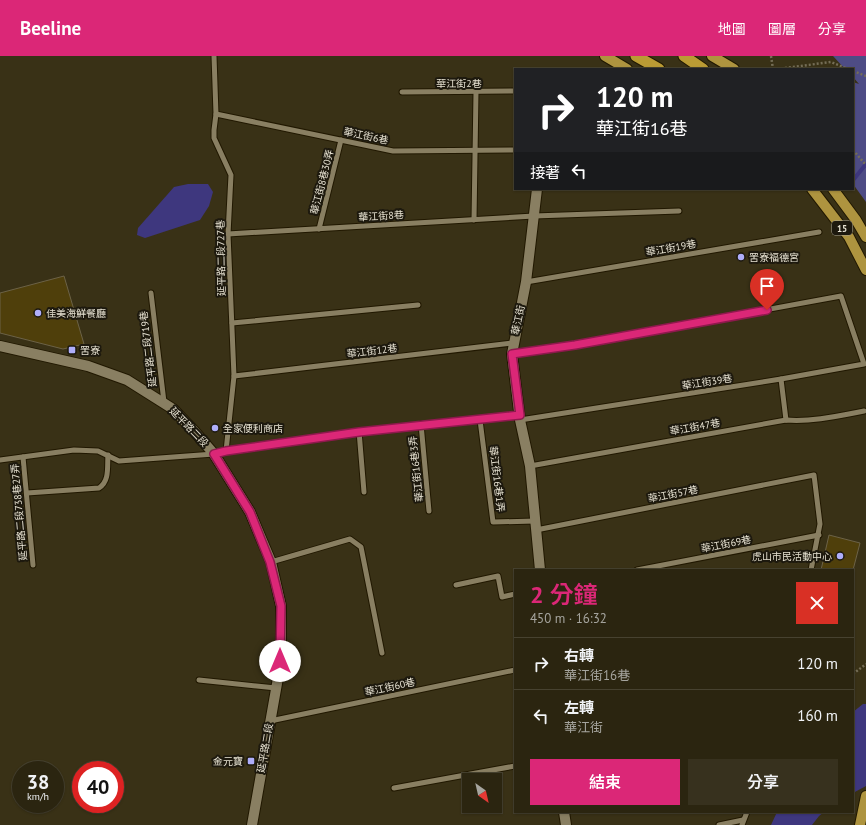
<!DOCTYPE html>
<html lang="zh-TW">
<meta charset="utf-8">
<style>
:root{--surface:#2b2510;--page:#37311e;--text:#f1f3f6;--muted:#a6a59f;--line:#474230;--accent:#db2777}
body{margin:0;font-family:"PT Sans","Noto Sans TC",sans-serif;background:var(--page);color:var(--text);height:100vh;display:flex;flex-direction:column;font-size:15px;white-space:nowrap}
*{box-sizing:border-box;margin:0}
p{font-size:13px;color:var(--muted)}
.icon{flex:none;width:22px;height:22px;fill:none;stroke:currentColor;stroke-width:2;stroke-linecap:round;stroke-linejoin:round}
.map{position:relative;flex:1;overflow:hidden}
.details{position:absolute;left:514px;top:513px;width:340px;height:244px;display:flex;flex-direction:column;background:var(--surface);border-radius:0px;box-shadow:0 1px 3px #0004,0 0 0 1px var(--line)}
.details>*{flex:none}
.banner{position:absolute;left:514px;top:12px;width:340px;height:122px;border-radius:0px;box-shadow:0 1px 3px #0004,0 0 0 1px var(--line);background:#202124;color:#fff;overflow:hidden}
.needle{width:26px;rotate:146deg}
.buttons{position:absolute;left:462px;top:717px;display:grid;gap:8px}
.buttons a{display:grid;place-items:center;width:40px;height:40px;border-radius:0px;background:var(--surface);box-shadow:0 1px 3px #0004,0 0 0 1px var(--line);font-size:20px}
.speed{position:absolute;left:12px;top:705px;display:flex;gap:8px;font-size:20px;font-weight:700;text-align:center}
.speed>*{display:grid;place-content:center;width:52px;height:52px;border-radius:50%;background:var(--surface);box-shadow:0 1px 3px #0004,0 0 0 1px var(--line);line-height:1}
.speed small{font-size:10px;font-weight:400}
.speed .limit{border:6px solid #d22;background:#fff;color:#111}
.pin{position:absolute;display:grid;place-items:center;width:34px;height:34px;color:#fff;margin:-41px -17px;border-radius:50% 50% 50% 0;rotate:-45deg;box-shadow:0 0 4px #0007}
.pin .icon{rotate:45deg}
.me{position:absolute;width:44px;margin:-22px;rotate:0deg;stroke-linejoin:round;filter:drop-shadow(0 0 3px #0008)}
.turn{display:flex;align-items:center;gap:14px;height:84px;padding:0 16px;font-size:18px}
.turn .icon{width:52px;height:52px;stroke-width:2.5}
.turn b{display:block;font-size:28px;line-height:34px}
.then{display:flex;align-items:center;height:38px;padding:0 16px;background:#0003;gap:8px;font-size:15px}
.round{display:grid;place-items:center;flex:none;width:42px;height:42px;border-radius:0px;background:var(--page)}
.headline{display:flex;align-items:center;justify-content:space-between;height:68px;padding:0 16px}
h1{font-size:24px;font-weight:600;line-height:30px;color:var(--accent)}
.button{display:flex;gap:8px;margin-top:auto;padding:8px 16px}
.button a{flex:1;height:46px;border-radius:0px;background:var(--accent);color:#fff;font-size:16px;font-weight:600;line-height:46px;text-align:center}
.button a+a{background:var(--page);color:var(--text)}
ul{padding:0;list-style:none}
li{display:flex;align-items:center;gap:12px;height:52px;padding:0 16px;border-top:1px solid var(--line)}
li div{flex:1}
li b{display:block;font-size:15px}
li em{font-style:normal}
header{display:flex;align-items:center;gap:24px;box-sizing:border-box;height:56px;padding:0 20px;background:var(--accent);color:#fff}
header strong{font-size:19px}
nav{display:flex;gap:22px;margin-inline-start:auto;font-size:14px}
.map>svg:first-child{display:block}
.green{fill:#4e4c85}
.water{fill:#3e377e}
.lines{fill:none;stroke-linecap:round;stroke-linejoin:round}
.stream{stroke:#3e377e;stroke-width:4}
.building{fill:#4f3f0b;stroke:#6c6247}
.service-casing{stroke:#211801;stroke-width:7}
.minor-casing{stroke:#211801;stroke-width:12}
.tertiary-casing{stroke:#211801;stroke-width:12}
.primary-casing{stroke:#211801;stroke-width:12}
.trunk-casing{stroke:#211801;stroke-width:13}
.path{stroke:#756e57;stroke-width:2.5;stroke-dasharray:2 2;stroke-linecap:butt}
.service{stroke:#897f62;stroke-width:5}
.minor{stroke:#897f62;stroke-width:10}
.tertiary{stroke:#897f62;stroke-width:10}
.primary{stroke:#ae943f;stroke-width:10}
.trunk{stroke:#ba9b34;stroke-width:11}
.route-casing{stroke:#8e194d;stroke-width:10}
.route{stroke:#db2777;stroke-width:7}
.poi-dot{fill:#afaefa;stroke:#1d190e;stroke-width:1.5}
.labels{text-anchor:middle;dominant-baseline:central;stroke-width:4;stroke-linejoin:round;paint-order:stroke}
.shield{fill:#1d190e;stroke:#aaa697;stroke-width:1}
.shield-label{font-size:9px;font-weight:bold;fill:#e7e2d2}
.street-label{font-size:10px;fill:#e7e2d2;stroke:#1d190e}
.poi-label{font-size:10px;fill:#e7e2d2;stroke:#1d190e;text-anchor:start}
</style>
<header>
<strong>Beeline</strong>
<nav><a>地圖</a><a>圖層</a><a>分享</a></nav>
</header>
<div class="map">
<svg width="866" height="769" viewBox="0 0 866 769">
<rect width="100%" height="100%" fill="#393116"/>
<polygon class="green" points="833,0 866,0 866,146 853,128 853,26 859,28 853,21 853,13 845,13"/>
<g class="water">
<polygon points="188,128 208,128 213,136 209,150 200,164 145,182 137,179 138,172 174,131"/>
<polygon points="863,648 866,648 866,730 853,737 853,656"/>
<polygon points="777,756 824,756 819,760 812,769 771,769"/>
</g>
<g class="lines">
<polyline class="stream" points="854,123 866,108"/>
</g>
<g class="building">
<polygon points="64,220 84,288 63,293 0,277 0,237"/>
<polygon points="829,479 860,487 853,514 821,514"/>
</g>
<g class="lines">
<g class="service-casing">
<g id="service">
<polyline points="402,36 515,35"/>
<polyline points="216,58 393,95 515,94"/>
<polyline points="474,164 476,36"/>
<polyline points="319,173 341,84"/>
<polyline points="228,178 534,160 679,155"/>
<polyline points="526,226 819,176"/>
<polyline points="151,237 164,346"/>
<polyline points="232,267 418,249"/>
<polyline points="512,298 575,289 841,240 864,308 781,323 520,364"/>
<polyline points="234,320 513,287"/>
<polyline points="781,323 786,364"/>
<polyline points="480,364 493,466 535,465"/>
<polyline points="421,368 429,455"/>
<polyline points="359,375 364,436"/>
<polyline points="226,395 359,375 519,359"/>
<polyline points="23,401 33,509"/>
<polyline points="0,404 74,394 98,395 119,405 214,398 226,395 234,320 228,178 231,119 214,82 214,74 216,58 214,0"/>
<path d="M530,410L786,364C812,366 838,360 864,355"/>
<path d="M27,437L99,432C110,425 107,410 108,399"/>
<polyline points="536,474 814,419 820,468 811,514"/>
<polyline points="271,506 350,483 361,491 382,597"/>
<polyline points="637,514 819,479"/>
<polyline points="456,529 498,520 502,541 515,538"/>
<polyline points="199,624 276,632"/>
<polyline points="270,665 515,614"/>
<polyline points="394,732 515,710"/>
<polyline points="719,769 743,764"/>
<polyline points="742,769 747,756"/>
</g>
</g>
<g class="minor-casing">
<g id="minor">
<polyline points="537,133 526,226 512,298 520,364 530,410 540,514"/>
<polyline points="564,756 566,769"/>
</g>
</g>
<g class="tertiary-casing">
<polyline id="tertiary" points="0,290 88,310 127,324 173,353 195,376 214,398 250,456 271,506 281,550 281,605 252,769"/>
</g>
<g class="primary-casing">
<g id="primary">
<polyline points="605,0 627,13"/>
<polyline points="712,0 734,13"/>
<polyline points="812,133 849,181 866,214"/>
<polyline points="833,133 856,164 866,181"/>
<polyline points="860,769 866,740"/>
</g>
</g>
<g class="trunk-casing">
<g id="trunk">
<polyline points="636,0 659,13"/>
<polyline points="684,0 703,13"/>
</g>
</g>
<g class="path">
<polyline points="771,0 773,13"/>
<polyline points="777,13 831,6 848,13"/>
<polyline points="853,15 866,20"/>
<polyline points="853,94 866,109"/>
<polyline points="853,618 866,608"/>
</g>
<use href="#service" class="service"/>
<use href="#minor" class="minor"/>
<use href="#tertiary" class="tertiary"/>
<use href="#primary" class="primary"/>
<use href="#trunk" class="trunk"/>
</g>
<g class="lines">
<g class="route-casing">
<polyline id="route" points="280,605 281,550 270,506 250,456 214,398 226,395 359,376 520,359 512,298 575,289 767,254"/>
</g>
<use href="#route" class="route"/>
</g>
<g class="poi-dot">
<circle cx="741" cy="201" r="4"/>
<circle cx="38" cy="257" r="4"/>
<rect x="68" y="290" width="8" height="8" rx="2"/>
<circle cx="215" cy="372" r="4"/>
<circle cx="840" cy="500" r="4"/>
<rect x="247" y="701" width="8" height="8" rx="2"/>
</g>
<g class="labels">
<rect class="shield" x="832" y="165" width="20" height="14" rx="3"/>
<g class="shield-label">
<text x="842" y="172">15</text>
</g>
<g class="street-label">
<text x="459" y="27">華江街2巷</text>
<text transform="translate(366 80) rotate(12)">華江街6巷</text>
<text transform="translate(322 126) rotate(-76)">華江街8巷30弄</text>
<text transform="translate(381 160) rotate(-3)">華江街8巷</text>
<text transform="translate(671 192) rotate(-10)">華江街19巷</text>
<text transform="translate(221 202) rotate(-91)">延平路二段727巷</text>
<text transform="translate(518 264) rotate(-78)">華江街</text>
<text transform="translate(148 293) rotate(-97)">延平路二段719巷</text>
<text transform="translate(372 295) rotate(-7)">華江街12巷</text>
<text transform="translate(707 326) rotate(-9)">華江街39巷</text>
<text transform="translate(189 371) rotate(46)">延平路二段</text>
<text transform="translate(695 371) rotate(-10)">華江街47巷</text>
<text transform="translate(416 413) rotate(-96)">華江街16巷3弄</text>
<text transform="translate(497 423) rotate(83)">華江街16巷1弄</text>
<text transform="translate(673 438) rotate(-11)">華江街57巷</text>
<text transform="translate(19 456) rotate(-95)">延平路二段738巷27弄</text>
<text transform="translate(726 488) rotate(-11)">華江街69巷</text>
<text transform="translate(390 631) rotate(-12)">華江街60巷</text>
<text transform="translate(265 692) rotate(-80)">延平路二段</text>
</g>
<g class="poi-label">
<text x="749" y="201">罟寮福德宮</text>
<text x="46" y="257">佳美海鮮餐廳</text>
<text x="80" y="294">罟寮</text>
<text x="223" y="372">全家便利商店</text>
<text x="832" y="500" text-anchor="end">虎山市民活動中心</text>
<text x="243" y="705" text-anchor="end">金元寶</text>
</g>
</g>
</svg>
<div class="buttons">
<a><svg class="needle" viewBox="-14 -14 28 28"><path d="M0-13l5 13h-10z" fill="#e53935"/><path d="M0 13l5-13h-10z" fill="#a6a59f"/></svg></a>
</div>
<div class="speed"><div>38<small>km/h</small></div><div class="limit">40</div></div>
<div class="pin" style="left:767px;top:254px;background:#d93025"><svg class="icon" aria-label="arrive" viewBox="0 0 24 24"><path d="M6 21V4h12l-3 4 3 4H6"/></svg></div>
<svg class="me" style="left:280px;top:605px" viewBox="-20 -20 40 40"><circle r="19" fill="#fff"/><path d="M0-13L10 11 0 6-10 11z" fill="#db2777"/></svg>
<div class="banner">
<div class="turn"><svg class="icon" aria-label="right" viewBox="0 0 24 24"><path d="M7 20v-9h11M14 6l5 5-5 5"/></svg><div><b>120 m</b>華江街16巷</div></div>
<div class="then">接著<svg class="icon" aria-label="left" viewBox="0 0 24 24"><path d="M17 20v-9H6M10 6l-5 5 5 5"/></svg></div>
</div>
<section class="details">
<div class="headline"><div><h1>2 分鐘</h1><p>450 m · 16:32</p></div><a class="round" style="background:#d93025;color:#fff"><svg class="icon" aria-label="close" viewBox="0 0 24 24"><path d="M6 6l12 12M18 6L6 18"/></svg></a></div>
<ul>
<li><svg class="icon" aria-label="right" viewBox="0 0 24 24"><path d="M7 20v-9h11M14 6l5 5-5 5"/></svg><div><b>右轉</b><p>華江街16巷</p></div><em>120 m</em></li>
<li><svg class="icon" aria-label="left" viewBox="0 0 24 24"><path d="M17 20v-9H6M10 6l-5 5 5 5"/></svg><div><b>左轉</b><p>華江街</p></div><em>160 m</em></li>
</ul>
<div class="button"><a>結束</a><a>分享</a></div>
</section>
</div>
